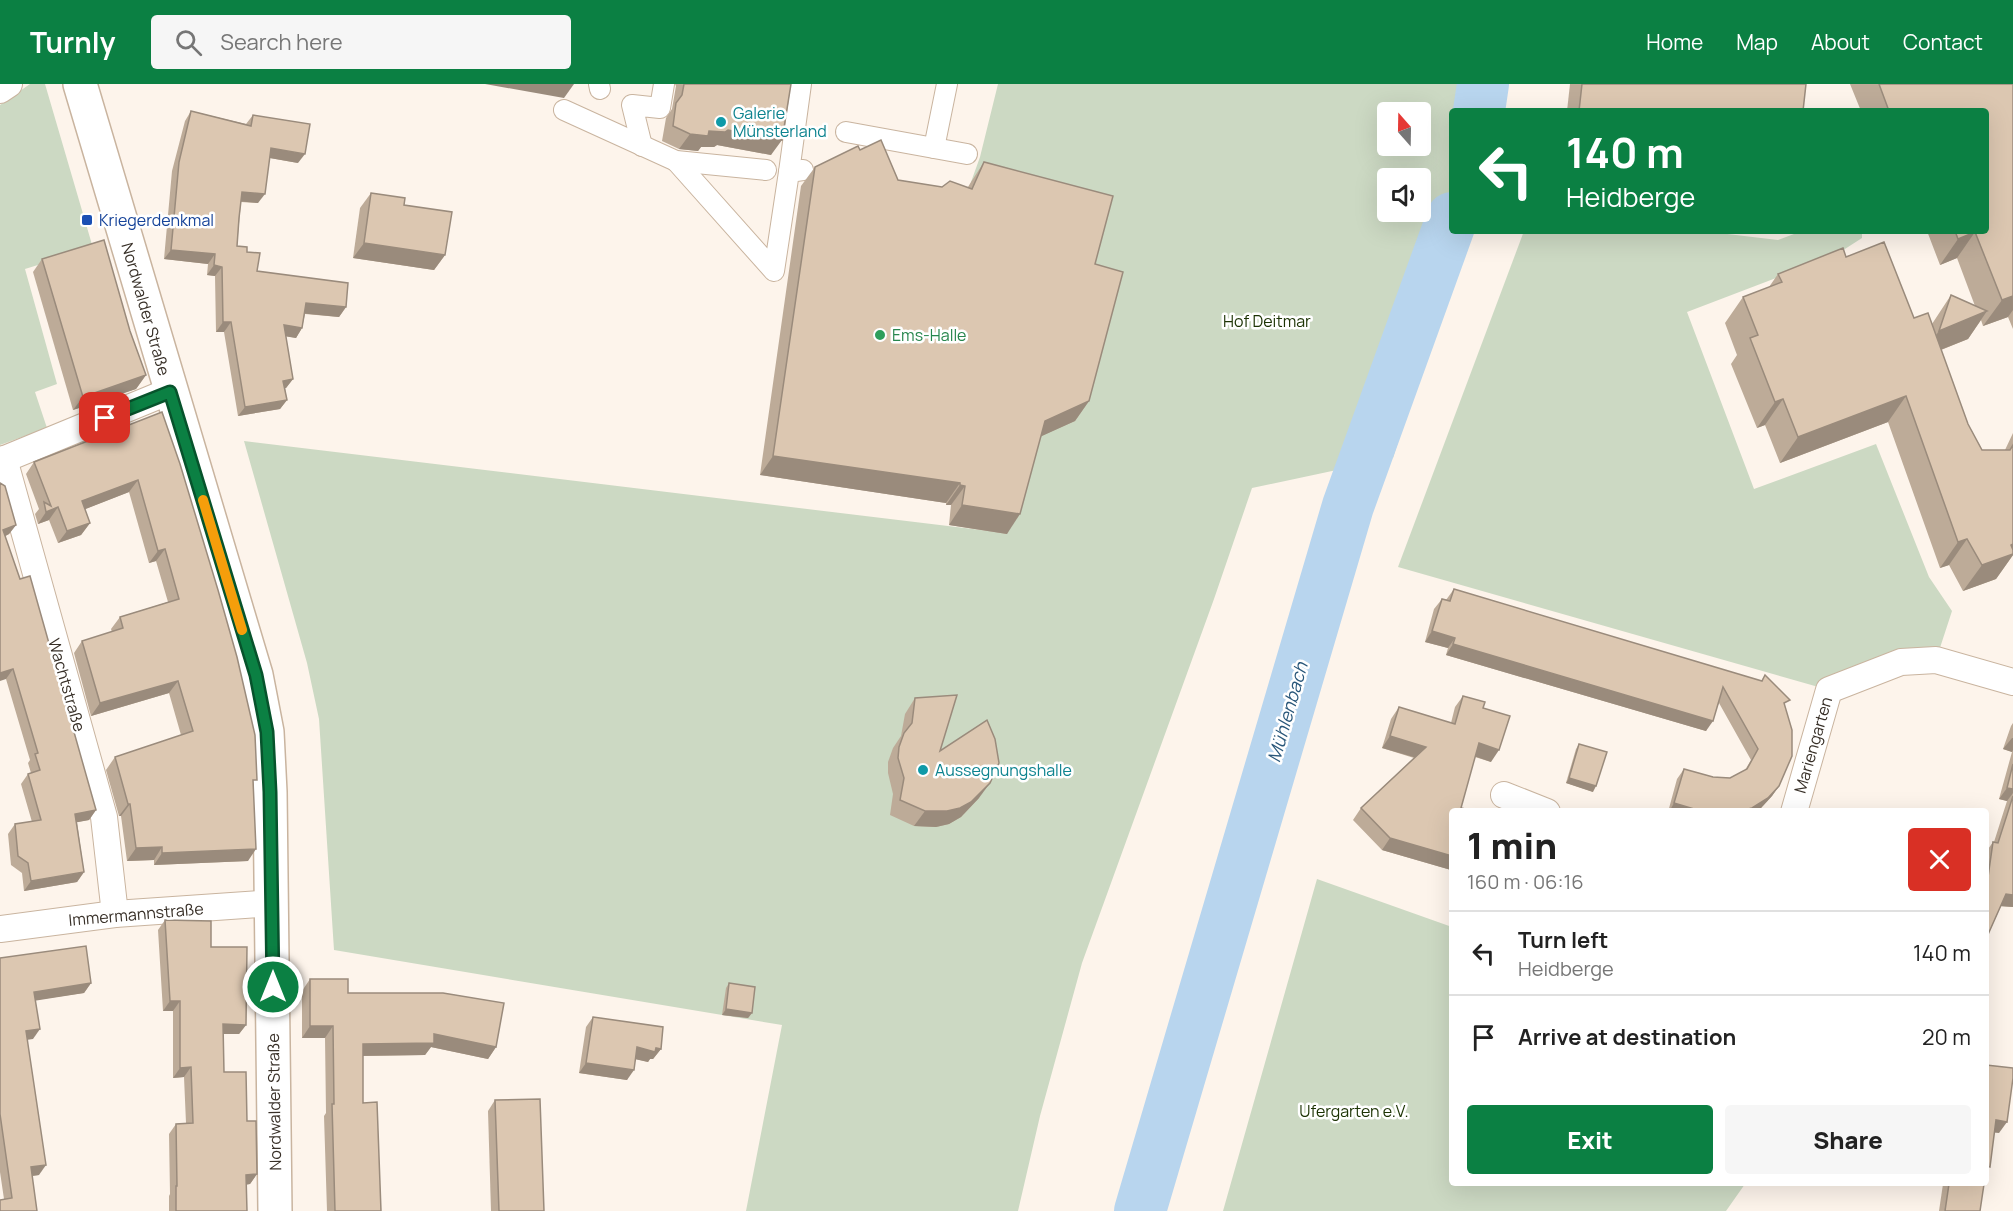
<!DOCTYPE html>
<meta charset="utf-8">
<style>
:root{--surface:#fff;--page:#f6f6f6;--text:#222;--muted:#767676;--line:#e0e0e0;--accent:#0b8043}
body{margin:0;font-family:Manrope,sans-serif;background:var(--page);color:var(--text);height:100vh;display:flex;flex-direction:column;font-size:22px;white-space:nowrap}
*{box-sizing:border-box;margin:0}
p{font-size:20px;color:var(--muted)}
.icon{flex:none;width:33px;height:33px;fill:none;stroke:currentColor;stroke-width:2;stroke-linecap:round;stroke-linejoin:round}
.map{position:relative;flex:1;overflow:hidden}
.details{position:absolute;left:1449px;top:724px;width:540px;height:378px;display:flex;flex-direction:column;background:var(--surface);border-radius:6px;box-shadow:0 6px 24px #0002}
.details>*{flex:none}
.hud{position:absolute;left:1449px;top:24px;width:540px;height:126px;border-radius:6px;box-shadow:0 6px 24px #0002;background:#0b8043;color:#fff;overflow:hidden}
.needle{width:39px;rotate:340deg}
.buttons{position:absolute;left:1377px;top:18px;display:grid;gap:12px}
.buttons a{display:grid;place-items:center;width:54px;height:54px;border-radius:6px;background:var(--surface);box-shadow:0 6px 24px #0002;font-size:30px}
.pin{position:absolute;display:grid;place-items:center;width:51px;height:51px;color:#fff;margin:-26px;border-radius:12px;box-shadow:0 3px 9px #0006}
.me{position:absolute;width:66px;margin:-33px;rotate:0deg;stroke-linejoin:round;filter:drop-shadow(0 0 4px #0008)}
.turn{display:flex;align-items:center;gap:21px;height:126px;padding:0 18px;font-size:27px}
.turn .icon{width:78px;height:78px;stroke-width:2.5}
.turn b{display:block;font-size:42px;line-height:51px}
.round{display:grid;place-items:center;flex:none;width:63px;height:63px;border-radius:6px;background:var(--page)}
.headline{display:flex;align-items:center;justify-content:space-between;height:102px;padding:0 18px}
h1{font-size:36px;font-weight:800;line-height:45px}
.cta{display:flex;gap:12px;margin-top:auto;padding:12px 18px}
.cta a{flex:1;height:69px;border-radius:6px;background:var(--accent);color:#fff;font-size:24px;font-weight:800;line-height:69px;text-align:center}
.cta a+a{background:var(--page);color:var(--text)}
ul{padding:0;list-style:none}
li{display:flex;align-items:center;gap:18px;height:84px;padding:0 18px;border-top:2px solid var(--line)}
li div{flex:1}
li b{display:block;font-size:22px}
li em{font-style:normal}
header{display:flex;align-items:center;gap:36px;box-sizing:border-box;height:84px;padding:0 30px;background:var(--accent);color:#fff}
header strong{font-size:28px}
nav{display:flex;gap:33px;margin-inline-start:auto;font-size:21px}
.search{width:420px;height:54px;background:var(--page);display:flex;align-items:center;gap:15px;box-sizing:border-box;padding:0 21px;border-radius:6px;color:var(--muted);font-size:22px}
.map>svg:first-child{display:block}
.green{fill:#ccd9c3;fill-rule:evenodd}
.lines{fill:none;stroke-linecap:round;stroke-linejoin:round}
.river{stroke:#b8d5ee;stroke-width:52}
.pedestrian-casing{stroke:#c9b49f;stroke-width:22}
.minor-casing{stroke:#c9b49f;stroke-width:28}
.secondary-casing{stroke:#c9b49f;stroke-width:36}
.pedestrian{stroke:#fff;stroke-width:20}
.minor{stroke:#fff;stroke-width:26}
.secondary{stroke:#fff;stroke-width:33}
.wall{fill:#bdab98}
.shaded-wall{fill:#9a8b7c}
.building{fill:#dcc7b1;stroke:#9a8b7c;stroke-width:1.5}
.route-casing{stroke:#07532c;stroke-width:15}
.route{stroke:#0b8043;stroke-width:10}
.slow{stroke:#f59e0b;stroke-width:10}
.culture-dot{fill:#0f9aa8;stroke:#fff;stroke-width:2}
.transit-dot{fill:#1a4fb4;stroke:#fff;stroke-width:2}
.leisure-dot{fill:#2e9e5b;stroke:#fff;stroke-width:2}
.labels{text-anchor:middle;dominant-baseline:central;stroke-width:5;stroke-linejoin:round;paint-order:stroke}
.culture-label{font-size:16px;fill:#0d838f;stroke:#fff;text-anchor:start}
.transit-label{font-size:16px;fill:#164399;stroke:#fff;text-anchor:start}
.street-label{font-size:16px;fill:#383028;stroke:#fff}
.park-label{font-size:16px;fill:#1c3304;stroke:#fff}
.leisure-label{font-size:16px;fill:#27864d;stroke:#fff;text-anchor:start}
.water-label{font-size:18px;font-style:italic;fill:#29577a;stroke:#fff}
</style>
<header>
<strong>Turnly</strong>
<div class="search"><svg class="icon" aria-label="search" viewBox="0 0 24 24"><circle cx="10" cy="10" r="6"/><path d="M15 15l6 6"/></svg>Search here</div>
<nav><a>Home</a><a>Map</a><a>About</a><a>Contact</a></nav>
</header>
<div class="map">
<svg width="2013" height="1127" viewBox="0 0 2013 1127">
<rect width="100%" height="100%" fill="#fdf4eb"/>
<g class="green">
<polygon points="30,0 45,0 93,164 25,185 57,300 35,308 47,344 0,361 0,21"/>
<path d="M998,0H1494L1493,27H1452V147H1463L1393,374L1252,404L1214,515L1082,879L1040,1032L1018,1127H746L782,941L334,866L319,635L307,579L244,357L1006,449L971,98L980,73ZM1388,28H1420V62H1388ZM1388,94H1420V128H1388Z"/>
<polygon points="1524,147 1702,147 1778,156 1802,147 1862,147 1862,154 1834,172 1687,228 1754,405 1876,360 1929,493 1952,527 1936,576 1829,606 1398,483"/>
<polygon points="1317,795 1452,843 1452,1100 1745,1100 1726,1127 1223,1127"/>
</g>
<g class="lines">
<g class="river">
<polyline points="1479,27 1483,0"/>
<polyline points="1140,1127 1348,422 1452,134"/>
</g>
<g class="pedestrian-casing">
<g id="pedestrian">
<polyline points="599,0 600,5"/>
<polyline points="564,26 676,77 766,86"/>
<polyline points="846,48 967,70"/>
<polyline points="642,62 632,21 660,24 664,0"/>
<polyline points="934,64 947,0"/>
<polyline points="676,77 774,187 789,88 803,86"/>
<polyline points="789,88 801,0"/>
</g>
</g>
<g class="minor-casing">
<g id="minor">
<polyline points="0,6 9,0"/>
<polyline points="4,375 104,733 115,830"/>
<polyline points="0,377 170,307"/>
<polyline points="1504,711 1547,728"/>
<polyline points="1794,728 1829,606 1901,578 1936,576 2013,598"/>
<polyline points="0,845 115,830 273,819"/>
</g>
</g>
<g class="secondary-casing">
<polyline id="secondary" points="80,0 256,591 267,648 270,708 275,1127"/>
</g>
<use href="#pedestrian" class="pedestrian"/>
<use href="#minor" class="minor"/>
<use href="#secondary" class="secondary"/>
</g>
<g class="wall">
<polygon points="675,0 791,0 771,71 717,61 714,63 701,63 698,67 679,65 662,57 666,34 672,25 676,2"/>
<polygon points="1570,0 1806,0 1803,27 1567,27"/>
<polygon points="1850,0 2013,0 2013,245 2008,233 1983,242 1981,236 1968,255 1941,266 1968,340 1982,366 2005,366 2013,349 2013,471 1996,495 1963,507 1949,481 1940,484 1888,338 1780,379 1765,341 1757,344 1731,280 1737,271 1725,239 1743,213 1769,203 1778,190 1846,173 1914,234 1932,240 1951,211 1975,222 1957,174 1940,181 1927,147 1986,147 1986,27 1861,27"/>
<polygon points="191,27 246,40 253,31 298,79 270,74 258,119 241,118 237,162 247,168 257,187 346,223 339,233 305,230 302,244 296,254 286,252 293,295 286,304 285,304 287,316 280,325 238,332 224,248 216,248 215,192 207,191 208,180 164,175 172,87 185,37"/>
<polygon points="860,66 898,96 942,103 968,103 971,98 984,78 1095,180 1089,317 1075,337 1041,352 1007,450 949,441 951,421 946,421 946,419 760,391 801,102 815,83"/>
<polygon points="371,109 404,121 445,171 434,186 353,174 360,124"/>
<polygon points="42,175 130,247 146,291 136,305 73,326 33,188"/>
<polygon points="162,328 254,701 248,777 154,781 154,776 127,777 121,732 119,732 106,686 115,673 181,651 169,609 91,632 74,569 82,557 112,548 111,545 120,533 168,518 156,477 149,479 129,408 85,425 90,439 81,451 58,459 49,436 38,440 35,430 39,425 26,390 34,378"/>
<polygon points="0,399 16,441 9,450 5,452 96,726 89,736 77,738 84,788 77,798 24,807 22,789 11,781 8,750 15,740 32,738 21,700 28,690 31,689 28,679 30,676 6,595"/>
<polygon points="1454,505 1761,597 1765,591 1785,623 1779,702 1772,712 1761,724 1756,728 1668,728 1677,695 1684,685 1713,693 1730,694 1745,686 1751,676 1719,619 1706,647 1446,571 1448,564 1425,558 1434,525 1442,515 1446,516"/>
<polygon points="1463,612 1483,624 1491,678 1475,673 1452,728 1452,785 1451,786 1382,766 1353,736 1361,724 1414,674 1382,664 1391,635 1399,623 1451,639 1455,623"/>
<polygon points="915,614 940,667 979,714 961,733 949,740 936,743 914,742 890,731 893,710 888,689 888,678 893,664 901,652 905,630"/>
<polygon points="2013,639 2013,823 2001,822 1986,855 1986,768 1993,758 1994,758 2007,717 1999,715 2012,668 2003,665 2011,642"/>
<polygon points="1579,660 1593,708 1566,699 1576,665"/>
<polygon points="165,836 211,863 246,941 239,950 223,950 224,988 247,1037 257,1090 250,1100 246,1101 247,1127 169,1127 169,1112 170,1110 169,1050 176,1040 186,1039 184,993 173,994 173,927 163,927 158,846"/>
<polygon points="0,874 91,899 84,909 35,916 33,955 27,955 39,1091 32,1092 37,1127 4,1115 0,1088"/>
<polygon points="310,895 496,963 488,975 431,963 425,971 363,972 363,1019 381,1127 327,1127 324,1032 326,1029 325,954 302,954 302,907"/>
<polygon points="729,899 752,929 748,934 722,931 726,904"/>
<polygon points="593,933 661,965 653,975 650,975 648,978 636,975 627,996 579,989 586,943"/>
<polygon points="495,1016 544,1127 491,1127 488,1027"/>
<polygon points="1943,1100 1984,1100 1980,1127 1939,1127"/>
</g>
<g class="shaded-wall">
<polygon points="485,0 574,0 564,14"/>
<polygon points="728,46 782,56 771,71 717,61 714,63 701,63 698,67 679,65 690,50"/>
<polygon points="271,64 305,70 298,79 264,73"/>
<polygon points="242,108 265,110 258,119 235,117"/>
<polygon points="1975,148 1957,174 1940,181 1958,155"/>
<polygon points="364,159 445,171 434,186 353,174"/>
<polygon points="171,166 215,170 208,180 164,175"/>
<polygon points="214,181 222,183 215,192 207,191"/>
<polygon points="2013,212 2013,226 2008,233 1983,242 2002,216"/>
<polygon points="306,219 346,223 339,233 299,229"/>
<polygon points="1987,227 1968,255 1920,274 1939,247"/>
<polygon points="223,238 231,238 224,248 216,248"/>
<polygon points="284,241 302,244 296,254 277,251"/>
<polygon points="146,291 136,305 73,326 83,313"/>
<polygon points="293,295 286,304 277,306 283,297"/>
<polygon points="1906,312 1888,338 1780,379 1798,353"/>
<polygon points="1783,315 1765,341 1757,344 1775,318"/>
<polygon points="287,316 280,325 238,332 245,323"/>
<polygon points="1089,317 1075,337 1031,357 1045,337"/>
<polygon points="773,372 960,399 946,419 760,391"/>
<polygon points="138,396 129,408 73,430 82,417"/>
<polygon points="960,401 965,402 951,421 946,421"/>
<polygon points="962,421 1020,430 1007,450 949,441"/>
<polygon points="58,423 49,436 38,440 46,428"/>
<polygon points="90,439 81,451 58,459 67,447"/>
<polygon points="16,441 9,450 0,455 3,446"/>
<polygon points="1967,455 1949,481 1940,484 1958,458"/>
<polygon points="2013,460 2013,471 1996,495 1963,507 1982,481"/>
<polygon points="165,465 156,477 149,479 158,467"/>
<polygon points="1432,547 1455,554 1448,564 1425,558"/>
<polygon points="1453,560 1713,637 1706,647 1446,571"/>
<polygon points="13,585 6,595 0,597 0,589"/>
<polygon points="178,597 169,609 91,632 100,619"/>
<polygon points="1390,652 1426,663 1417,674 1382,664"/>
<polygon points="2012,654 2013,654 2013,666 2012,668 2003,665"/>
<polygon points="1479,659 1499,666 1491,678 1471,671"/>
<polygon points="1569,694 1596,702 1593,708 1566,699"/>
<polygon points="990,699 979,714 961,733 949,740 936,743 914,742 925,727"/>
<polygon points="1779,702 1772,712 1761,724 1756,728 1737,728"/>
<polygon points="2007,704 2013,705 2013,709 2007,717 1999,715"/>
<polygon points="1674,719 1704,728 1669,728"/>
<polygon points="128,720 130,720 121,732 119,732"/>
<polygon points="96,726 89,736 68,740 75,730"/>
<polygon points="1390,754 1452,772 1452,785 1451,786 1382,766"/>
<polygon points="162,763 154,776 127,777 136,764"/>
<polygon points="256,765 248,777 154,781 162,769"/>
<polygon points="84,788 77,798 24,807 31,797"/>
<polygon points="2006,810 2013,811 2013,823 1998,822"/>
<polygon points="91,899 84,909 27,918 34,908"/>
<polygon points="170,917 180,917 173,927 163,927"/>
<polygon points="726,925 752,929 748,934 722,931"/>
<polygon points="223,940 246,941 239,950 216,950"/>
<polygon points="310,942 333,942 325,954 302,954"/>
<polygon points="40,945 33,955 19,957 26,947"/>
<polygon points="434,950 496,963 488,975 431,963 425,971 355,972 363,960"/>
<polygon points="637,963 656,964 661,965 653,975 650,975 648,978 630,974"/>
<polygon points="586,979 634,986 627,996 579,989"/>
<polygon points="191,983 184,993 173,994 180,984"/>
<polygon points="1996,1036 2007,1038 1999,1049 1988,1048"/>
<polygon points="46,1081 39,1091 24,1093 31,1083"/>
<polygon points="257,1090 250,1100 239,1101 246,1091"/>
</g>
<g class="building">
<polygon points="684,0 791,0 782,56 728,46 725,48 709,47 708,52 690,50 673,42 676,19 682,11"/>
<polygon points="1582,0 1806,0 1803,27 1579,27"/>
<polygon points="1879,0 2013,0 2013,212 2002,216 1975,148 1958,155 1955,147 1986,147 1986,27 1889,27"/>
<polygon points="191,27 251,42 253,31 310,40 305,70 271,64 265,110 242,108 239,134 237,162 247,163 247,168 260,169 257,187 348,199 346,223 306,219 302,244 284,241 293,295 283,297 287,316 245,323 231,238 223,238 222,183 214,181 215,170 171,166 179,78"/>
<polygon points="881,56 898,96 942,103 950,97 972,105 984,78 1113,112 1095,180 1123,188 1089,317 1045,337 1020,430 962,421 965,402 960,401 960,399 773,372 815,83 858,62 860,66"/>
<polygon points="371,109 405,114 404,121 452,128 445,171 364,159"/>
<polygon points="104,156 130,247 146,291 83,313 42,175"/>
<polygon points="1884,158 1914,234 1928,229 1968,340 1982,366 2010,366 2013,361 2013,460 2011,461 2013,466 2013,470 1982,481 1967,455 1958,458 1906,312 1798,353 1783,315 1775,318 1750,254 1758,251 1743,213 1782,198 1778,190 1843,164 1846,173"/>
<polygon points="1951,211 1987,227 1939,247"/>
<polygon points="162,328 180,380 218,506 237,573 255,651 257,696 253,696 256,765 162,769 162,763 136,764 130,720 128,720 115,673 193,647 178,597 100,619 82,557 123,544 120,533 179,515 165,465 158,467 138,396 82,417 90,439 67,447 58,423 46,428 44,418 51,422 34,378"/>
<polygon points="0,399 5,402 16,441 3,446 20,495 30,492 96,726 75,730 84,788 31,797 28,779 18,772 15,740 41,736 28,690 40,686 35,670 38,669 13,585 0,589"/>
<polygon points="1454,505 1762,597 1765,591 1790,616 1784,619 1792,646 1792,672 1779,702 1768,714 1752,724 1737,728 1704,728 1674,719 1684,685 1713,693 1730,694 1747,685 1758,665 1723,603 1713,637 1453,560 1455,554 1432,547 1442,515 1450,517"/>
<polygon points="957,611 940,667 987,636 995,655 999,679 990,699 971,718 960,724 947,727 925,727 900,716 904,694 898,674 899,663 904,649 912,639 915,614"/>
<polygon points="1463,612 1485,618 1483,624 1510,632 1499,666 1479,659 1461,724 1474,727 1452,728 1452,772 1390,754 1361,724 1426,663 1390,652 1399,623 1455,640"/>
<polygon points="1579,660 1607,668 1596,702 1569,694"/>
<polygon points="2013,680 2013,705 2007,704"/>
<polygon points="2013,712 2013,811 2006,810 1986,855 1986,807 1993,758 1998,759"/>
<polygon points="165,836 211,837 211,863 247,863 246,941 223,940 224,988 246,988 247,1037 256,1037 257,1090 246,1091 247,1127 176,1127 176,1102 177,1102 176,1040 193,1039 191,983 180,984 180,917 170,917"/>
<polygon points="86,862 91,899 34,908 40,945 26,947 46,1081 31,1083 37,1127 0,1127 0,1116 12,1114 0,1030 0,874"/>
<polygon points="310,895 348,895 348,909 443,909 504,919 496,963 434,950 434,959 363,960 363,1019 377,1018 381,1127 335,1127 332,1020 334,1020 333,942 310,942"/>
<polygon points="729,899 755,903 752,929 726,925"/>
<polygon points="593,933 663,943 661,965 656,964 655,968 637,963 634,986 586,979"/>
<polygon points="1986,981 2013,984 2013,994 2007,1038 1996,1036 1990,1083 1987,1082 1986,1086"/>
<polygon points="540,1015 544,1127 499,1127 495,1016"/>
<polygon points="1949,1100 1984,1100 1980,1127 1945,1127"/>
</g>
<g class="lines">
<g class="route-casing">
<polyline id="route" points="105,334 170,308 256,591 267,648 270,708 273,903"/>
</g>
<use href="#route" class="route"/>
<polyline class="slow" points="203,416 242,546"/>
</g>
<g class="culture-dot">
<circle cx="721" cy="38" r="6"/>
<circle cx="923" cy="686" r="6"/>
</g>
<rect class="transit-dot" x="81" y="130" width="12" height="12" rx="3"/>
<circle class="leisure-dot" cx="880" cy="251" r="6"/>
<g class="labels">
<g class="culture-label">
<text x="733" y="29">Galerie<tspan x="733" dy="18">Münsterland</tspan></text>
<text x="935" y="686">Aussegnungshalle</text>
</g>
<g class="transit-label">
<text x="99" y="136">Kriegerdenkmal</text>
</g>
<g class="street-label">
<text transform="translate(146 225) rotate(74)">Nordwalder Straße</text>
<text transform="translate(67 601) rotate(74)">Wachtstraße</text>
<text transform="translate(1813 661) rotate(-74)">Mariengarten</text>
<text transform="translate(136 830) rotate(-5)">Immermannstraße</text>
<text transform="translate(274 1018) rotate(-91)">Nordwalder Straße</text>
</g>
<g class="park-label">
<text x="1267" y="237">Hof Deitmar</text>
<text x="1354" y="1027">Ufergarten e.V.</text>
</g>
<g class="leisure-label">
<text x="892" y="251">Ems-Halle</text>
</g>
<g class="water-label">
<text transform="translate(1287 628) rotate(-74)">Mühlenbach</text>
</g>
</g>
</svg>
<div class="buttons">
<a><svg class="needle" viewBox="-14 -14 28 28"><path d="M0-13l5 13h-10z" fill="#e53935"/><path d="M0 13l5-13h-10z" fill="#767676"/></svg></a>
<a><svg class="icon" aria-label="sound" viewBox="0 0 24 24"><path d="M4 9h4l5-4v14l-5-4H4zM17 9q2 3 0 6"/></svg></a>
</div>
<div class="pin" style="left:105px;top:334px;background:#d93025"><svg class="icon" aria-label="arrive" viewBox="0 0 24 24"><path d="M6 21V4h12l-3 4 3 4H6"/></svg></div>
<svg class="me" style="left:273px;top:903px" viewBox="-20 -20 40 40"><circle r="17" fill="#0b8043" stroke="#fff" stroke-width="3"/><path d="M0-11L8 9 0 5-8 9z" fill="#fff"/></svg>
<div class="hud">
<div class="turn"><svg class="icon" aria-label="left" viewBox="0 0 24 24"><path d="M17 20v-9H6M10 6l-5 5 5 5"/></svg><div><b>140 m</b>Heidberge</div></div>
</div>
<section class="details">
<div class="headline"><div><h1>1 min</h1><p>160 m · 06:16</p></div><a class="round" style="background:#d93025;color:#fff"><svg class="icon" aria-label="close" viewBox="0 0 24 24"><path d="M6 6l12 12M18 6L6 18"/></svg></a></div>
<ul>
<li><svg class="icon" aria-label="left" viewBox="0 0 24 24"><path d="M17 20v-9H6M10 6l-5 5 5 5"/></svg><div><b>Turn left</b><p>Heidberge</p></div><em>140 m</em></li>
<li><svg class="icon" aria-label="arrive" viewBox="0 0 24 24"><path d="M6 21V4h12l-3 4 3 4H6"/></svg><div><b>Arrive at destination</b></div><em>20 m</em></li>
</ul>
<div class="cta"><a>Exit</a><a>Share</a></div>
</section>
</div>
